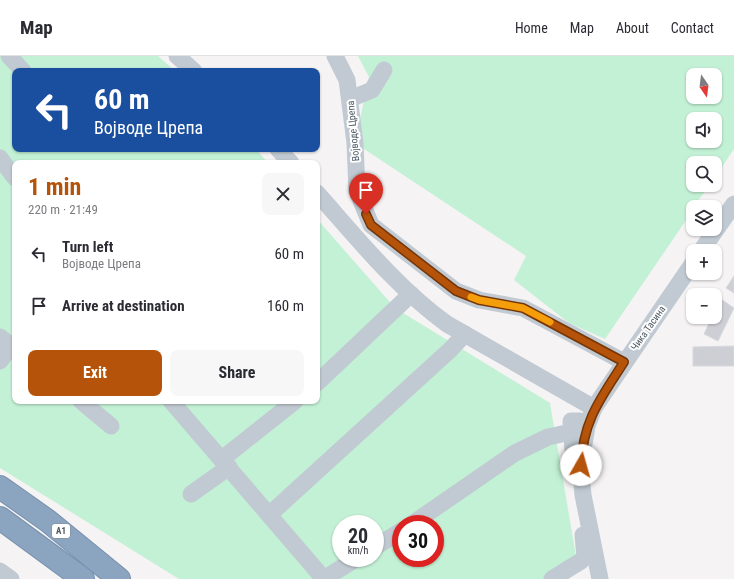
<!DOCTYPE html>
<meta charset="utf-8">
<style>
:root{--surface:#fff;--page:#f7f7f7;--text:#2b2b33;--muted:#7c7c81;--line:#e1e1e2;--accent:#b45309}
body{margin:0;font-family:"Roboto Condensed",sans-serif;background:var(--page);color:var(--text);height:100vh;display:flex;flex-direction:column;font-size:15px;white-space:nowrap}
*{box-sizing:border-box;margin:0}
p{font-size:13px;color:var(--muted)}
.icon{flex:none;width:22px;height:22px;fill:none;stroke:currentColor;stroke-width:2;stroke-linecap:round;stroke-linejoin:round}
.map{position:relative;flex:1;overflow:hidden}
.sheet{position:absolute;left:12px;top:104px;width:308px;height:244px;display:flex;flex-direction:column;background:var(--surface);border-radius:8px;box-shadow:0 1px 3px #0004}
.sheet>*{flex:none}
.banner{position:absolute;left:12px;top:12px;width:308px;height:84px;border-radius:8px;box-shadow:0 1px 3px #0004;background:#1a4fa0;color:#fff;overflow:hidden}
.needle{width:26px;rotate:166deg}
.buttons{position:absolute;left:686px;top:12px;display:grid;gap:8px}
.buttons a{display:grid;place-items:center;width:36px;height:36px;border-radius:8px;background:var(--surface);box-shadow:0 1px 3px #0004;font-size:20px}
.speed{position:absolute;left:332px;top:459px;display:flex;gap:8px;font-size:20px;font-weight:700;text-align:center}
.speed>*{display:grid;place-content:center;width:52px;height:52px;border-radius:50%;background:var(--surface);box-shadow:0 1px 3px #0004;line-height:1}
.speed small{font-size:10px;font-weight:400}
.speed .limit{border:6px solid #d22;background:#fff;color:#111}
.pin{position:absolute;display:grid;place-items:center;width:34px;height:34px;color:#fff;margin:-41px -17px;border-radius:50% 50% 50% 0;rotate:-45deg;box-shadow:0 0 4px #0007}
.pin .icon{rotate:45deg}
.me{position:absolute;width:44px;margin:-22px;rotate:7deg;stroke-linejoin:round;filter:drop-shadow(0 0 3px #0008)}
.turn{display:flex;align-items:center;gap:14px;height:84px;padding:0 16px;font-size:18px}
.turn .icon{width:52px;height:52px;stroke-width:2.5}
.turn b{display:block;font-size:28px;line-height:34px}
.round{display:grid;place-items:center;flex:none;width:42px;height:42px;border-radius:8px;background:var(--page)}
.overview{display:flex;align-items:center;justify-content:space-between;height:68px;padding:0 16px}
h1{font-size:24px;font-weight:700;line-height:30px;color:var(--accent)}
.button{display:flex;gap:8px;margin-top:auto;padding:8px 16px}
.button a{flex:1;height:46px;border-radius:8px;background:var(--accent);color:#fff;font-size:16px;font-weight:700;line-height:46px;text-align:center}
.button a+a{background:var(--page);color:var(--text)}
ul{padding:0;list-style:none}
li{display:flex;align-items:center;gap:12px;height:52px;padding:0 16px}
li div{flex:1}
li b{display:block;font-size:15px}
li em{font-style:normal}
header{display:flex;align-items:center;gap:24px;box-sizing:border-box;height:56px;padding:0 20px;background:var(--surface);border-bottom:1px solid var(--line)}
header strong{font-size:19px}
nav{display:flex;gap:22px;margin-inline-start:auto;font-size:14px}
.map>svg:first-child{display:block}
.green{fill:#c3f1d5;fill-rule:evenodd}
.building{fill:#cdcfd5;stroke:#d7d9de}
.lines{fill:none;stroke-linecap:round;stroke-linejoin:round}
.highway-casing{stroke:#7690ad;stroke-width:24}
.minor{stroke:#c1cad2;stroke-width:17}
.highway{stroke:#8ba5c1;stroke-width:22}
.route-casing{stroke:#753606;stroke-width:10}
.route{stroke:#b45309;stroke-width:7}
.slow{stroke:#f59e0b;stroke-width:7}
.labels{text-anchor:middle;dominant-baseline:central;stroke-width:4;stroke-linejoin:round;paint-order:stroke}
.shield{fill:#fff;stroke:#808990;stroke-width:1}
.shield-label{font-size:9px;font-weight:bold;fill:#4a5661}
.street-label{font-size:10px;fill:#4a5661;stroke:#fff}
</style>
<header>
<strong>Map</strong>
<nav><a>Home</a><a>Map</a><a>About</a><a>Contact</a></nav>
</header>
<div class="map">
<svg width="734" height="523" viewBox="0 0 734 523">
<rect width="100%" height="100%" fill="#f5f3f3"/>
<g class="green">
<path d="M0,0H158L175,15H15V93H256L268,107H15V345H317V163L395,252L550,347L577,506L548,523H179L0,412ZM341,468H375V502H341ZM401,468H435V502H401Z"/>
<path d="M358,0H734V93L715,121V107H693V129H710L693,151V154L605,283L569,267L514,224L526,200L355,87L369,21ZM693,19H715V41H693ZM693,63H715V85H693Z"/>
</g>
<g class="building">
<polygon points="734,220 734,237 726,232"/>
<polygon points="721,243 734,252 718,285 704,278 712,261 715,261 715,255"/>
<polygon points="734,290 734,310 693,310 693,291"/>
</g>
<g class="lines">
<g class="highway-casing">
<g id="highway">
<polyline points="0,431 48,465 119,523"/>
<polyline points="0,462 83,523"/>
</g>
</g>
<g class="minor">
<polyline points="9,0 23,15"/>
<polyline points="177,0 194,15"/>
<polyline points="335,0 347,24 355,87 357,135 371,169 456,235 479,244 523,252 624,306"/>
<polyline points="350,43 372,34 384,14"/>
<polyline points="278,93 291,107"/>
<polyline points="0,102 15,122"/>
<path d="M317,137C357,182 397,232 447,268L594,352"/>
<polyline points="701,195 734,148"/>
<polyline points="0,281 15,293"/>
<polyline points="0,305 11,290"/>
<polyline points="317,327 411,238"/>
<polyline points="81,345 111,370"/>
<polyline points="171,345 324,523"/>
<polyline points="222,403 295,345"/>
<polyline points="574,409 571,365 580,365 587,370"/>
<polyline points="191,438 229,411"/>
<polyline points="270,458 450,294 465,278"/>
<polyline points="412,468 515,397 548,381 571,376"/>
<polyline points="375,491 401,475"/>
<polyline points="0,515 11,523"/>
<polyline points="324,523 357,502"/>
<polyline points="552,523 581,505 585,501 583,479"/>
<polyline points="600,523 583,439 581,417 582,400 587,370 594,352 617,318 693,207"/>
</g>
<use href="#highway" class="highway"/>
</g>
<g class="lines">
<g class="route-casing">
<path id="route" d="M366,158L371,169L456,235L479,244L523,252L624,306C601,342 583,364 581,409"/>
</g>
<use href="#route" class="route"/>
<polyline class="slow" points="471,241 479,244 523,252 550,266"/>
</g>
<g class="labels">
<rect class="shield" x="52" y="468" width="18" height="14" rx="3"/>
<g class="shield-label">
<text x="61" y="475">A1</text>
</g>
<g class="street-label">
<text transform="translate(353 75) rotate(-95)">Војводе Црепа</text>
<text transform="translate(648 272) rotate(-55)">Чика Тасина</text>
</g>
</g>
</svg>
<div class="buttons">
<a><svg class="needle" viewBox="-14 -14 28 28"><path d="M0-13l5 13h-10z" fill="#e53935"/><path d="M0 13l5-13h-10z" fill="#7c7c81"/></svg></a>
<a><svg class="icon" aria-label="sound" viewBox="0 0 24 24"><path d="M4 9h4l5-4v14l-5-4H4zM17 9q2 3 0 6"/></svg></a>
<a><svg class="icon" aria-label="search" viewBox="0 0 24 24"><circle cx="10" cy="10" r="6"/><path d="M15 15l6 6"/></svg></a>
<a><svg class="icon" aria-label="layers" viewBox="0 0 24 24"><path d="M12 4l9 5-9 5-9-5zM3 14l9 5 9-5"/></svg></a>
<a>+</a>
<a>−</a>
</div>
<div class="speed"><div>20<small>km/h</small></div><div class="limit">30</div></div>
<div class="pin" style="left:366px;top:158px;background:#d93025"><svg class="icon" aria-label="arrive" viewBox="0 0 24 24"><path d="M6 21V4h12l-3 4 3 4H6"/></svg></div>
<svg class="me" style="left:581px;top:409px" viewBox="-20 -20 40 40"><circle r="19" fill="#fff"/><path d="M0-13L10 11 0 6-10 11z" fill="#b45309"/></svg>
<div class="banner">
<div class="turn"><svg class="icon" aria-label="left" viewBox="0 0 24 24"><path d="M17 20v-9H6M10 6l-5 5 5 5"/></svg><div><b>60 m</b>Војводе Црепа</div></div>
</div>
<section class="sheet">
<div class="overview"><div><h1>1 min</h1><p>220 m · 21:49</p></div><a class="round"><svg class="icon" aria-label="close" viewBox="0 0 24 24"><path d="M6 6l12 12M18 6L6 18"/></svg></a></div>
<ul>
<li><svg class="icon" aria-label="left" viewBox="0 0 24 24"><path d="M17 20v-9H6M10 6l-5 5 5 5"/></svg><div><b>Turn left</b><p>Војводе Црепа</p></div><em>60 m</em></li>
<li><svg class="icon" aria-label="arrive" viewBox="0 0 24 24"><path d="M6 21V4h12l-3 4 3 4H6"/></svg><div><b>Arrive at destination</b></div><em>160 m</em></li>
</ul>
<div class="button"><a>Exit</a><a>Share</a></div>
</section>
</div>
